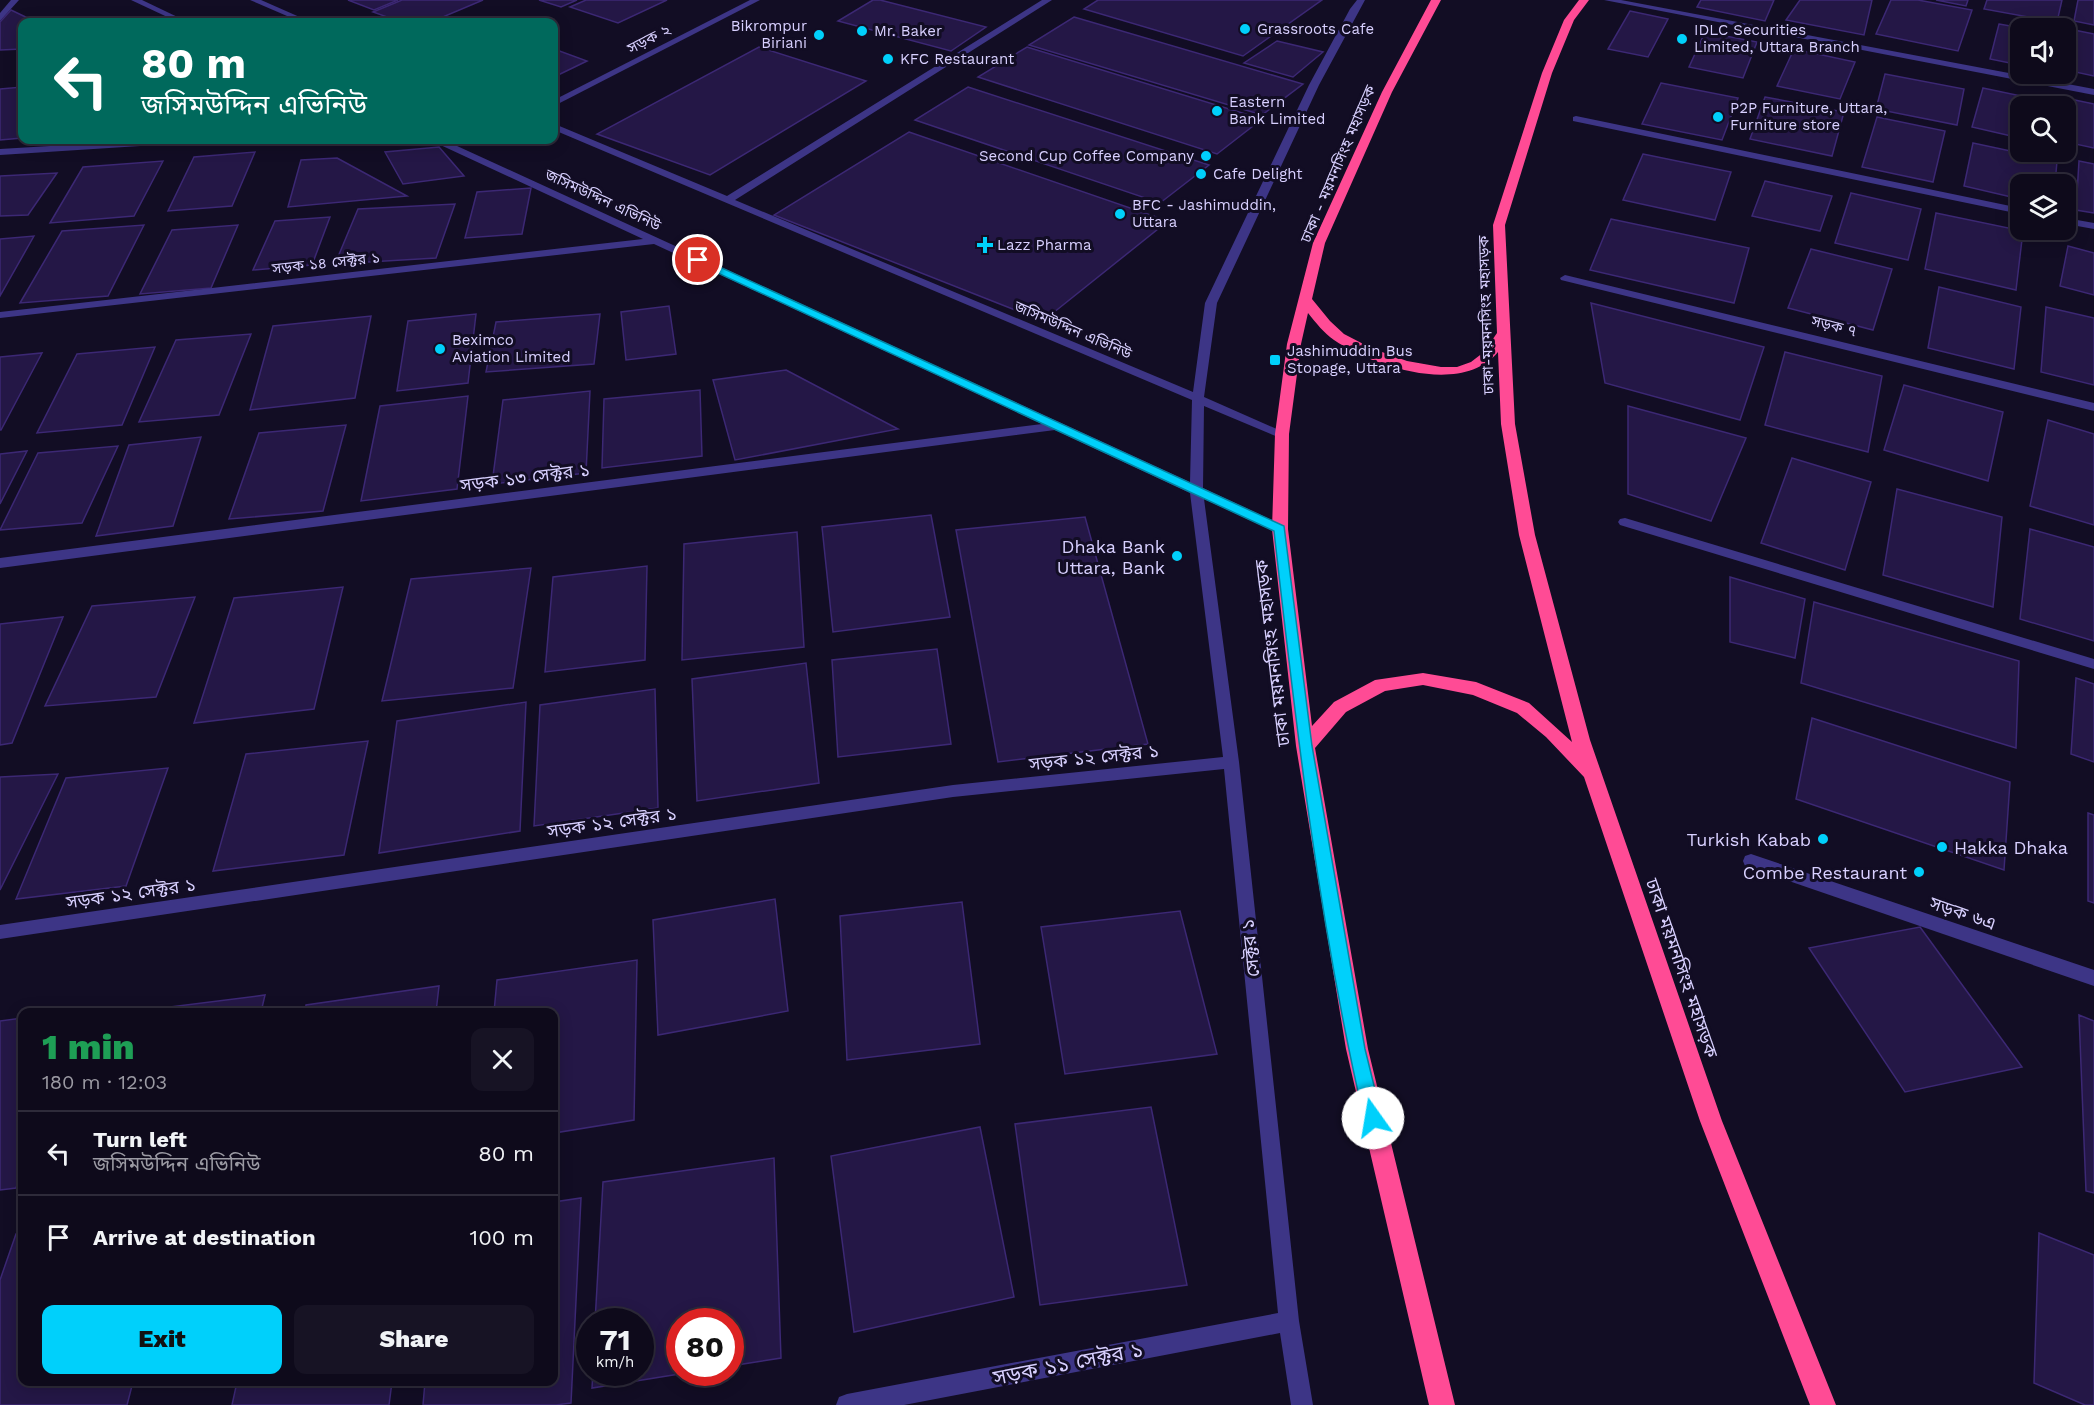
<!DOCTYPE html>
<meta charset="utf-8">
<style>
:root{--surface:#0e0a1b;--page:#171324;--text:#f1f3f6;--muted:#9b9aa3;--line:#2e2b3a;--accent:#00d0fb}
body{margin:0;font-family:"Work Sans","Noto Sans Bengali",sans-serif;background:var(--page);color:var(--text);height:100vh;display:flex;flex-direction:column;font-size:22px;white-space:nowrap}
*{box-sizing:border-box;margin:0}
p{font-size:20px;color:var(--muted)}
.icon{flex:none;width:33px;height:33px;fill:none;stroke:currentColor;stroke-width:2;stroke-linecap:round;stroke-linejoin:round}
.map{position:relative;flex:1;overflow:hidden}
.panel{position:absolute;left:18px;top:1008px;width:540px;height:378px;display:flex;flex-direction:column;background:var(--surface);border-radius:12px;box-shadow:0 3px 15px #0003,0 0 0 2px var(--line)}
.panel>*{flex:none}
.top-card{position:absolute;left:18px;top:18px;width:540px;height:126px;border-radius:12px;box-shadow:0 3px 15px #0003,0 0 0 2px var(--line);background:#00695c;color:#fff;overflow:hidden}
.controls{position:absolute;left:2010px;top:18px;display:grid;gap:12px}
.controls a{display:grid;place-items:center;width:66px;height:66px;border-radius:12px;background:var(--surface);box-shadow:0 3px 15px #0003,0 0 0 2px var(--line);font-size:30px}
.speed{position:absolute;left:576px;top:1308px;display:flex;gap:12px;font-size:30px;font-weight:700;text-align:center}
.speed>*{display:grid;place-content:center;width:78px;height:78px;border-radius:50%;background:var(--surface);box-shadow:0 3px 15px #0003,0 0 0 2px var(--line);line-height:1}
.speed small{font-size:15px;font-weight:400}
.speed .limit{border:9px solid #d22;background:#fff;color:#111}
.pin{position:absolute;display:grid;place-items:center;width:51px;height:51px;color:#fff;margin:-26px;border:3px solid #fff;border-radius:50%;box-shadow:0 2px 6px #0007}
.me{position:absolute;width:66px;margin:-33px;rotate:347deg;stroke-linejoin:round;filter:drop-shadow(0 0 4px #0008)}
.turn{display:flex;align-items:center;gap:21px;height:126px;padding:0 24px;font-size:27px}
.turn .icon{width:78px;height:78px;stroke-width:2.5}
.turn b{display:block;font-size:42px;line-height:51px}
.round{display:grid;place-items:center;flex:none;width:63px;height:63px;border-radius:12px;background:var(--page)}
.head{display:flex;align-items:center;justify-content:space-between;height:102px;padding:0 24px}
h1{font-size:36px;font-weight:800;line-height:45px;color:#1e9e55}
.primary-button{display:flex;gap:12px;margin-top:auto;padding:12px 24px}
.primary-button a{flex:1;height:69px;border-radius:12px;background:var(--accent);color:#111;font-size:24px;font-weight:800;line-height:69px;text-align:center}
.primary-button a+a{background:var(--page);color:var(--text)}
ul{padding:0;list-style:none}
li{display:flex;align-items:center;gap:18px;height:84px;padding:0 24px;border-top:2px solid var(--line)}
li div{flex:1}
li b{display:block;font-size:22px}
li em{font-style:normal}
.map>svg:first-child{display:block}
.building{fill:#241746;stroke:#3c2874;stroke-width:1.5}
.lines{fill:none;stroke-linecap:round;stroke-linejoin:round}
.minor{fill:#3d3586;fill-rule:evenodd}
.highway{fill:#ff4b95;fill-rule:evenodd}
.route{fill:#00d0fb;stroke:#0087a3;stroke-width:1.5}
.poi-dot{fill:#00d0fb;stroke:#120d24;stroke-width:2}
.labels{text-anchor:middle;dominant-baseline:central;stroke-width:6;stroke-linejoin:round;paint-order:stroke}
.far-poi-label{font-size:15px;fill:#d8d0ff;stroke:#120d24;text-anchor:start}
.far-street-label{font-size:15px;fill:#d8d0ff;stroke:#120d24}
.street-label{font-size:18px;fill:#d8d0ff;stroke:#120d24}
.poi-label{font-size:18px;fill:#d8d0ff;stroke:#120d24;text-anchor:end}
.near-street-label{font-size:21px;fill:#d8d0ff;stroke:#120d24}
</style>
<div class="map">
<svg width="2094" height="1405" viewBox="0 0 2094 1405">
<rect width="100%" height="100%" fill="#120d24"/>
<g class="building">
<polygon points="348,0 398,0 374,10"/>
<polygon points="402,0 483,0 431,22 401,22 373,12"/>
<polygon points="539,0 577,0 561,7"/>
<polygon points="586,0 667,0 618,23 570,7"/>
<polygon points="873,0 880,0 986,27 951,51 838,21"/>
<polygon points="1098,0 1322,0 1243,56 1084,9"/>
<polygon points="1701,0 1774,0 1765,21 1697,7"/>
<polygon points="1800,0 1872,0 1864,35 1786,20"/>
<polygon points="1891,0 1918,0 1972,10 1958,51 1876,34"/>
<polygon points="1936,0 1968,0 1966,6"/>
<polygon points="1987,0 2062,0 2057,22 1984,9"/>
<polygon points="2078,0 2094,0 2094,25 2074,21"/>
<polygon points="11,10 36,22 22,22 22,49 0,50 0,22"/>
<polygon points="1630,11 1668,19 1648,57 1608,49"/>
<polygon points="1074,17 1303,84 1262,115 1029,45"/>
<polygon points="1999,24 2022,28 2020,65 1990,59"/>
<polygon points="2069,29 2094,34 2094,76 2066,70"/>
<polygon points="1705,32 1757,42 1743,78 1689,67"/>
<polygon points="1277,41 1323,52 1293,77 1244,63"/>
<polygon points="759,47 866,81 710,175 597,134"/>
<polygon points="1027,47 1262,119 1217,154 978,77"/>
<polygon points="554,49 587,61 554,77"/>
<polygon points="1794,49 1855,62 1840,99 1777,86"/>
<polygon points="1885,74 1964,89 1957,125 1876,109"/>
<polygon points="1661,83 1738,98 1722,140 1642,124"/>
<polygon points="22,87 22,138 0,140 0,89"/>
<polygon points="968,87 1209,165 1160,203 915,120"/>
<polygon points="1983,88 2045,101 2043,106 2020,106 2020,138 1972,127"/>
<polygon points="1765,97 1844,112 1832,156 1750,139"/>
<polygon points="2070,99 2094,104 2094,148 2066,142"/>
<polygon points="1877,117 1945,131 1933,182 1862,167"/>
<polygon points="909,132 1168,221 1043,321 774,215"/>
<polygon points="1973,143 2057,161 2055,184 2020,184 2020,199 1964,186"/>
<polygon points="439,147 464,176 403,184 385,152"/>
<polygon points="255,152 232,206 168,211 194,157"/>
<polygon points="1643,154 1731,172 1715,220 1623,200"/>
<polygon points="337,158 407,196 288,207 301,160"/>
<polygon points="163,161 134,216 50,223 83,167"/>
<polygon points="2079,161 2094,164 2094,213 2076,210"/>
<polygon points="57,173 28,215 0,216 0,176"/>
<polygon points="1765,181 1832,196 1820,231 1752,216"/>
<polygon points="531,188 522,234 465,238 477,192"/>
<polygon points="1851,193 1921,209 1908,260 1835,243"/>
<polygon points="455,204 436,258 335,264 358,209"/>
<polygon points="1936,213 2023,231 2016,290 1925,269"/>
<polygon points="330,217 312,265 253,270 275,221"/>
<polygon points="1611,219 1749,248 1734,303 1590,270"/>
<polygon points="144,225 108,296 20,303 62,231"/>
<polygon points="238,225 211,288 140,294 172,230"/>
<polygon points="34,236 0,296 0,239"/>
<polygon points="2068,246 2094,253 2094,295 2060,286"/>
<polygon points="1811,249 1892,269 1873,330 1788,308"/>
<polygon points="1939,287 2021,307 2014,369 1928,348"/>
<polygon points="1591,303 1764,347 1740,420 1605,383"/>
<polygon points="669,306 676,354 626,360 621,312"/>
<polygon points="2046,307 2094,318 2094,385 2041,372"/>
<polygon points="476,314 468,383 397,391 408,321"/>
<polygon points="600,314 594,364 486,372 496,322"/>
<polygon points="371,316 355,398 250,410 273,326"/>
<polygon points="251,334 219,415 139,422 176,340"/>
<polygon points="155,347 122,425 37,433 77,354"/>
<polygon points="1785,352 1882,376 1868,452 1765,425"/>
<polygon points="42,353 1,430 0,430 0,357"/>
<polygon points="786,370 898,429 735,460 713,380"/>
<polygon points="1904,385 2003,412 1988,481 1884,450"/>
<polygon points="700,390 702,456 602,468 604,399"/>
<polygon points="590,391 586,473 492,484 503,400"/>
<polygon points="468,396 457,489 361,501 380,406"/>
<polygon points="1628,406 1746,438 1711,521 1628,494"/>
<polygon points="2048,420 2094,434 2094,525 2030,506"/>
<polygon points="346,425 323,511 229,519 259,433"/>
<polygon points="201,437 173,526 96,536 129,445"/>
<polygon points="118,446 82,523 0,530 38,453"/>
<polygon points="27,451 0,504 0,454"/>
<polygon points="1792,458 1871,482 1845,570 1761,543"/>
<polygon points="1897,489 2002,517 1993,607 1883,575"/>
<polygon points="931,515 950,617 833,632 822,527"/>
<polygon points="1085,517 1148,744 998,762 956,530"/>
<polygon points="2030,529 2094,547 2094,641 2020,619"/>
<polygon points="797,532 804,647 682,660 684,544"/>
<polygon points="647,566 645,660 545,672 553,577"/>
<polygon points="531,568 513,688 382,701 411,579"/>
<polygon points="1730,577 1805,599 1795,658 1730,642"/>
<polygon points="343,587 314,709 194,723 234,598"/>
<polygon points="195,597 156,697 45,706 92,606"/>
<polygon points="1814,602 2019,661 2016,748 1801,683"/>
<polygon points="63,617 12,743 0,745 0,624"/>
<polygon points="937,649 951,744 838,757 832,660"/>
<polygon points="806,663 819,783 697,801 692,679"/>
<polygon points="2076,678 2094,684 2094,762 2071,754"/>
<polygon points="655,689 658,808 534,826 540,705"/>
<polygon points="526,702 520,831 379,853 397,721"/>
<polygon points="1812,718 2010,782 2004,870 1796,799"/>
<polygon points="368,741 344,855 213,871 246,754"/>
<polygon points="168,768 126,886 16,899 66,778"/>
<polygon points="58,774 0,890 0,777"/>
<polygon points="2088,813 2094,815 2094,903 2088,901"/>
<polygon points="775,899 788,1011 658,1035 653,920"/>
<polygon points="962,902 980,1044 847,1060 840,916"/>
<polygon points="1180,911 1217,1054 1065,1074 1041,927"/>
<polygon points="1920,927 2022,1067 1905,1092 1809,948"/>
<polygon points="637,960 634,1120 554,1133 554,1012 494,1012 497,980"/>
<polygon points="439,986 436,1012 305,1012 306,1005"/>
<polygon points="265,995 261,1012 130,1012"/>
<polygon points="2079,1015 2094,1021 2094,1193 2086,1191"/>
<polygon points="22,1018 22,1169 16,1188 0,1190 0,1021"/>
<polygon points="1151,1107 1187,1285 1040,1305 1015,1124"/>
<polygon points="980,1127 1014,1297 854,1332 831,1156"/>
<polygon points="774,1158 781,1358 730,1366 730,1322 680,1322 680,1372 692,1372 592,1388 593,1372 640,1372 640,1322 595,1322 603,1182"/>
<polygon points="581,1198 571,1403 556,1405 423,1405 425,1382 554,1382 554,1202"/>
<polygon points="22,1233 22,1382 133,1382 127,1405 0,1405 0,1280 16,1234"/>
<polygon points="2039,1233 2094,1255 2094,1405 2085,1405 2034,1383"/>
<polygon points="237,1382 392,1382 389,1405 232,1405"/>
</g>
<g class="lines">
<g class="minor">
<polygon points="11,0 19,0 0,21 0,13"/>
<polygon points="131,0 142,0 188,22 178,22"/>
<polygon points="250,0 261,0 311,22 301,22"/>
<polygon points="750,0 760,0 554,106 554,100"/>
<polygon points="1042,0 1052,0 735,200 1193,392 1205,303 1309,85 1350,9 1357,0 1365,0 1319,85 1217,303 1204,397 1288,434 1282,438 1278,437 1204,406 1203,488 1285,526 1287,529 1280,533 1275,532 1204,499 1239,762 1299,1321 1313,1405 1291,1405 1280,1333 904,1405 836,1405 839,1397 847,1394 1278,1313 1224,769 953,797 0,939 0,925 953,785 1223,757 1190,493 1055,430 0,568 0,558 1042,424 654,244 0,318 0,312 643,239 434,142 433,140 444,140 1190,482 1192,400 554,130 554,124 557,125 727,196"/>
<polygon points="1604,0 1621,0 2094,89 2094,95"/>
<polygon points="1576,116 2020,208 2020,214 1573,121 1573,117"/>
<polygon points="150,140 192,140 187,143 0,155 0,149"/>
<polygon points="2066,218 2094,223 2094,229 2066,224"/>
<polygon points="1565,275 2094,403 2094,411 1561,280 1560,278"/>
<polygon points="1625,518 2094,659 2094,669 1620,525 1618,522 1620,519"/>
<polygon points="1751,854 2094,970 2094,986 1745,866 1743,861 1745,856"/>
</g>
<path class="highway" d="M1431,0H1441L1392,92L1325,243L1312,299L1330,321L1344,334L1371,348L1407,361L1441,367H1457L1471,362L1484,352L1497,333L1493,225L1542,73L1564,20L1579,0H1589L1574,20L1552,73L1505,225L1515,424L1535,535L1590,740L1722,1121L1836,1405H1810L1700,1121L1584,777L1546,737L1517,713L1473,695L1423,685L1385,691L1346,712L1315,748L1368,1049L1455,1405H1429L1346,1049L1296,746L1272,529L1275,434L1287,344L1313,243L1382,92ZM1308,313C1316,323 1324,333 1334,340C1374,367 1462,396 1498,352L1501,424L1519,535L1572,742L1529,703L1476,682L1423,673L1375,680L1334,702L1312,726L1288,529L1289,434L1301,344Z"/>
</g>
<path class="route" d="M698,257L1284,526L1312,746L1365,1049L1382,1118L1379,1124L1373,1126L1367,1124L1364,1118C1319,925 1296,727 1274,531L694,262L693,260Z"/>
<g class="poi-dot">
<circle cx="1245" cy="29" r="6"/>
<circle cx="862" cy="31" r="6"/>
<circle cx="819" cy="35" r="6"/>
<circle cx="1682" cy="39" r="6"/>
<circle cx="888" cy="59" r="6"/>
<circle cx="1217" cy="111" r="6"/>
<circle cx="1718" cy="117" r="6"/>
<circle cx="1206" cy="156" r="6"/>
<circle cx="1201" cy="174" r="6"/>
<circle cx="1120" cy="214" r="6"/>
<path d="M982 236h6v6h6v6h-6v6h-6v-6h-6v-6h6z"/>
<circle cx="440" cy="349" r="6"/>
<rect x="1269" y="354" width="12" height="12" rx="3"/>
<circle cx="1177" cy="556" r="6"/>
<circle cx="1823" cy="839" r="6"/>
<circle cx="1942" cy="847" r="6"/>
<circle cx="1919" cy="872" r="6"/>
</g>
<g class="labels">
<g class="far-poi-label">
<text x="807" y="26" text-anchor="end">Bikrompur<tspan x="807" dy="17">Biriani</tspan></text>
<text x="1257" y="29">Grassroots Cafe</text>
<text x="1694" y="30">IDLC Securities<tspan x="1694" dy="17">Limited, Uttara Branch</tspan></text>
<text x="874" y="31">Mr. Baker</text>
<text x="900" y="59">KFC Restaurant</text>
<text x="1229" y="102">Eastern<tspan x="1229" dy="17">Bank Limited</tspan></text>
<text x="1730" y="108">P2P Furniture, Uttara,<tspan x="1730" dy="17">Furniture store</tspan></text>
<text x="1194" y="156" text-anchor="end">Second Cup Coffee Company</text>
<text x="1213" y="174">Cafe Delight</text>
<text x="1132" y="205">BFC - Jashimuddin,<tspan x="1132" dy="17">Uttara</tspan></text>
<text x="997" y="245">Lazz Pharma</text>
<text x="452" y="340">Beximco<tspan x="452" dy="17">Aviation Limited</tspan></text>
<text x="1287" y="351">Jashimuddin Bus<tspan x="1287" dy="17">Stopage, Uttara</tspan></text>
</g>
<g class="far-street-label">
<text transform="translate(649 39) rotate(-27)">সড়ক ২</text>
<text transform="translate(1338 164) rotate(-67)">ঢাকা - ময়মনসিংহ মহাসড়ক</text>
<text transform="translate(603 200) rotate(25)">জসিমউদ্দিন এভিনিউ</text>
<text transform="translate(326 263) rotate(-6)">সড়ক ১৪ সেক্টর ১</text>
<text transform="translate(1486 315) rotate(-92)">ঢাকা-ময়মনসিংহ মহাসড়ক</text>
<text transform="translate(1834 326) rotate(14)">সড়ক ৭</text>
<text transform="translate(1073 330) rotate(23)">জসিমউদ্দিন এভিনিউ</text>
</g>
<g class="street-label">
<text transform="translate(525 477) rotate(-7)">সড়ক ১৩ সেক্টর ১</text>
<text transform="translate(1272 653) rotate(-97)">ঢাকা ময়মনসিংহ মহাসড়ক</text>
<text transform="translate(1094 757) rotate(-6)">সড়ক ১২ সেক্টর ১</text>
<text transform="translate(612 822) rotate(-8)">সড়ক ১২ সেক্টর ১</text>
<text transform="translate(131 893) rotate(-8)">সড়ক ১২ সেক্টর ১</text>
<text transform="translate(1963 913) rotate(19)">সড়ক ৬এ</text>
<text transform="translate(1250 948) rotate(-96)">সেক্টর ১</text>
<text transform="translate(1682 968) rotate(71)">ঢাকা ময়মনসিংহ মহাসড়ক</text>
</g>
<g class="poi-label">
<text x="1165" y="546">Dhaka Bank<tspan x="1165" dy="21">Uttara, Bank</tspan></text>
<text x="1811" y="839">Turkish Kabab</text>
<text x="1954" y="847" text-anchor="start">Hakka Dhaka</text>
<text x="1907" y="872">Combe Restaurant</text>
</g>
<g class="near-street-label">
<text transform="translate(1068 1363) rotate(-11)">সড়ক ১১ সেক্টর ১</text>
</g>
</g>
</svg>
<div class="controls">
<a><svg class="icon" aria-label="sound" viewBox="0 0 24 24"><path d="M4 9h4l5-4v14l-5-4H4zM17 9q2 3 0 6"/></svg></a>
<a><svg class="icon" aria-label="search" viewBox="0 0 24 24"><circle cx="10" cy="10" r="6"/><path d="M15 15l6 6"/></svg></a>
<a><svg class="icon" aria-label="layers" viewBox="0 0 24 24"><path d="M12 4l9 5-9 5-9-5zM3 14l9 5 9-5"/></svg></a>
</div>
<div class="speed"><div>71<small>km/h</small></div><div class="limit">80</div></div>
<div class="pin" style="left:698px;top:260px;background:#d93025"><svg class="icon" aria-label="arrive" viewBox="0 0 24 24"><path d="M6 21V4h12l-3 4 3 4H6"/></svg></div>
<svg class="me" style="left:1373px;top:1118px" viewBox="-20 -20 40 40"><circle r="19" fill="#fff"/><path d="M0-13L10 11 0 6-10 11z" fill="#00d0fb"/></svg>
<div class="top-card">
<div class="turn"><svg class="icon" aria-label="left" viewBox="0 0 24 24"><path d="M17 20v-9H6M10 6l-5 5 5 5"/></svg><div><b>80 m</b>জসিমউদ্দিন এভিনিউ</div></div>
</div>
<section class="panel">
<div class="head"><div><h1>1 min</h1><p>180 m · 12:03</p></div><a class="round"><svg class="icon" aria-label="close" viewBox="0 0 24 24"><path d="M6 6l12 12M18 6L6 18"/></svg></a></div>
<ul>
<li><svg class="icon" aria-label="left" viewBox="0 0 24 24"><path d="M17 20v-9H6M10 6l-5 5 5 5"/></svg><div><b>Turn left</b><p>জসিমউদ্দিন এভিনিউ</p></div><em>80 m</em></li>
<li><svg class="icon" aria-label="arrive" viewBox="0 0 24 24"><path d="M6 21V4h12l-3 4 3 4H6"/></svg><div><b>Arrive at destination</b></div><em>100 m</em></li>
</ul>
<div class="primary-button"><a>Exit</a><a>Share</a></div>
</section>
</div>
